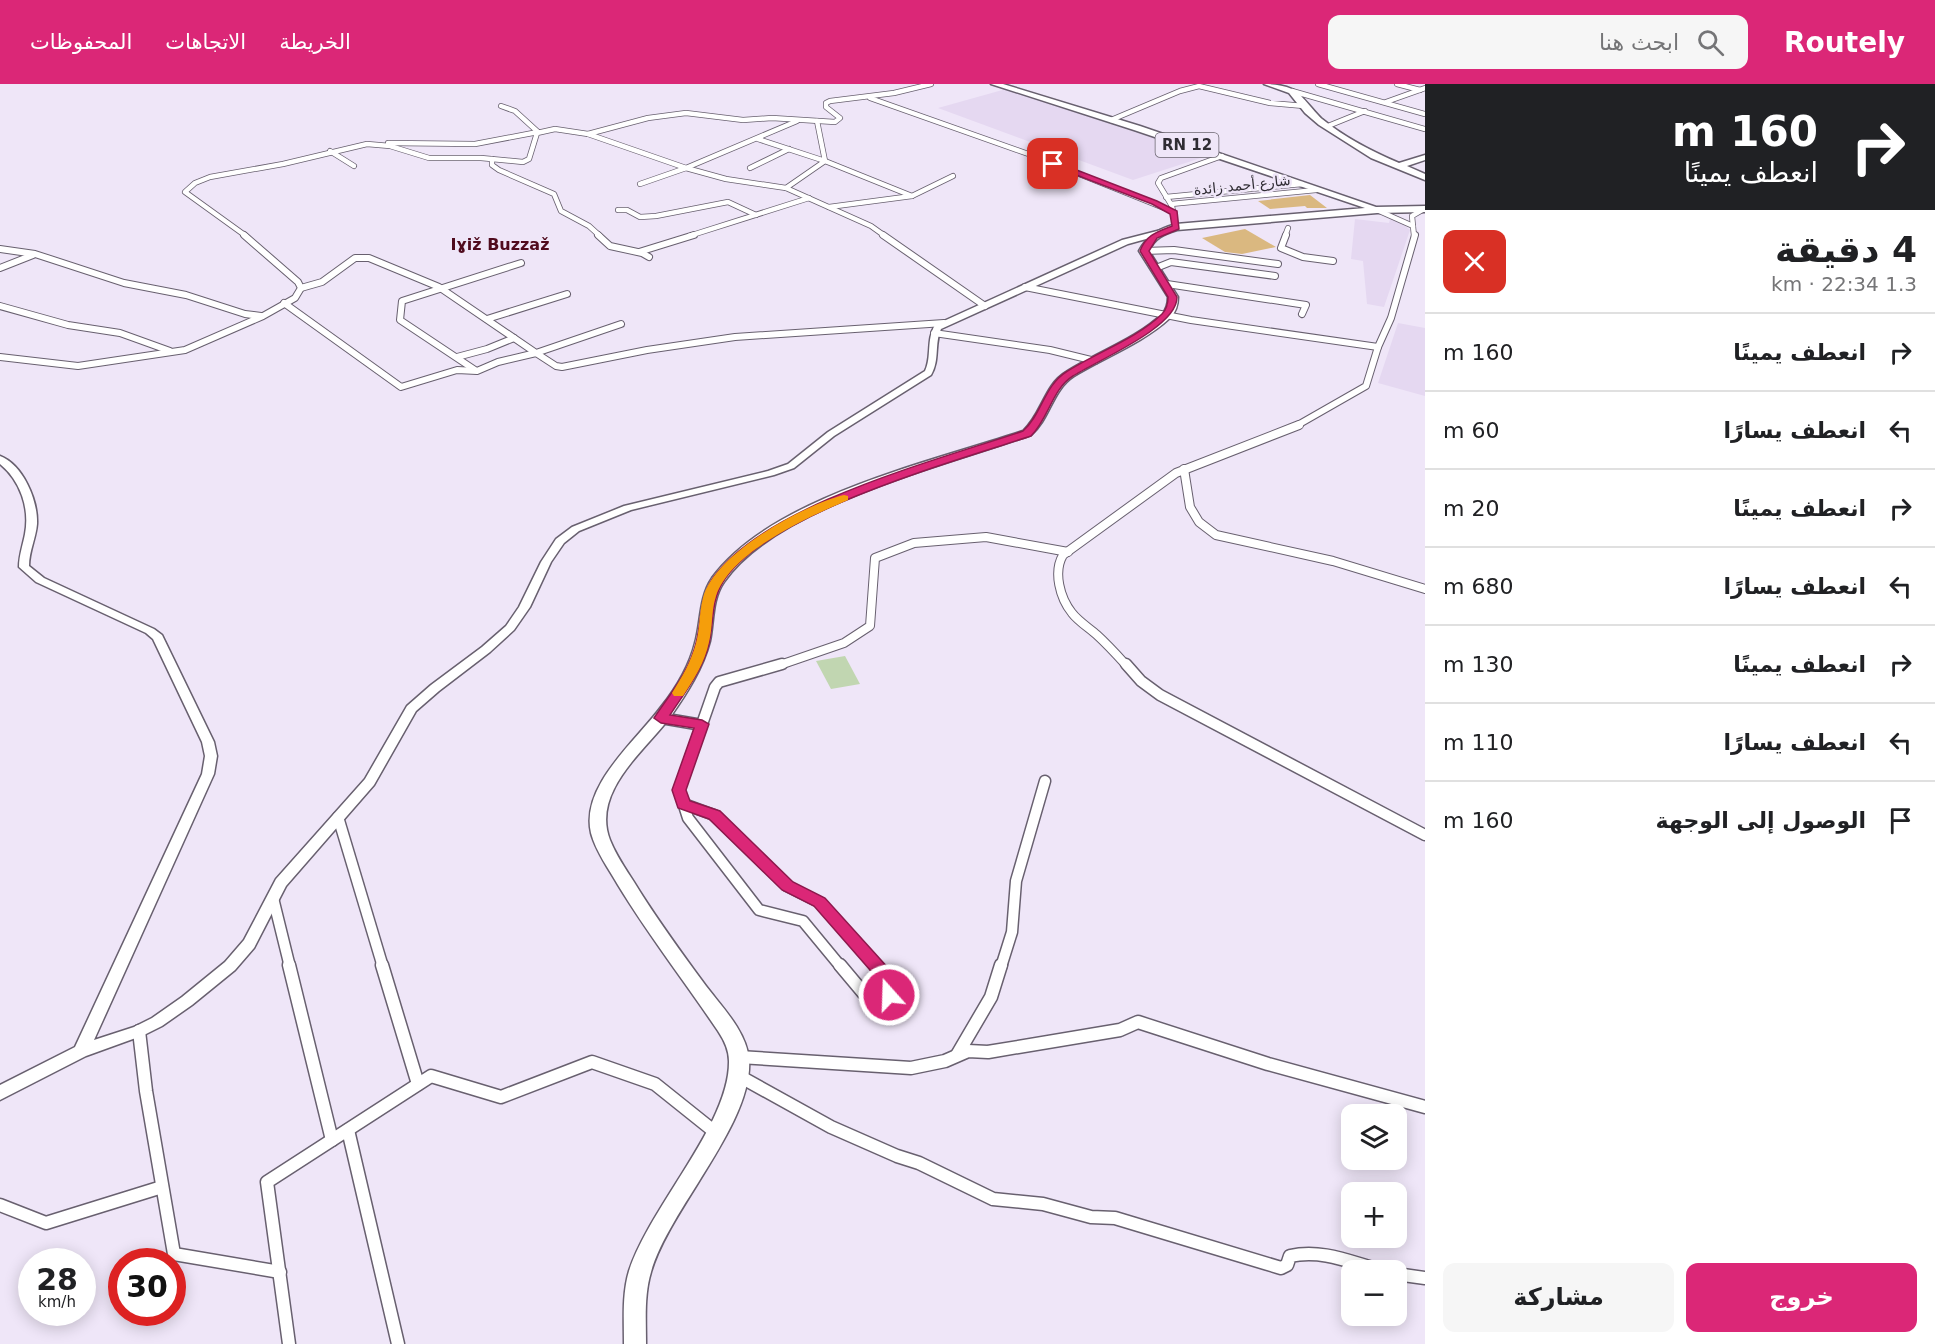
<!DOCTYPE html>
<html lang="ar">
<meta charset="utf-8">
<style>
:root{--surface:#fff;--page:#f6f6f6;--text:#202124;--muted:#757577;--line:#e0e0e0;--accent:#db2777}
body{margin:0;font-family:"DejaVu Sans","Noto Sans Arabic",sans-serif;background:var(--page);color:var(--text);direction:rtl;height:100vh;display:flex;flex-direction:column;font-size:22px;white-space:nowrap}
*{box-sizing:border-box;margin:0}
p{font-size:20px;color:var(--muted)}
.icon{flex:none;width:33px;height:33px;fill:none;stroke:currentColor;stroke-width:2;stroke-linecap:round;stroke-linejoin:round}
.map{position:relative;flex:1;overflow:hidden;direction:ltr}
.side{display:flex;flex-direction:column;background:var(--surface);width:510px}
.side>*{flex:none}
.banner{background:#202124;color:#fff;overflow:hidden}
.buttons{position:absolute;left:1341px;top:1020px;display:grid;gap:12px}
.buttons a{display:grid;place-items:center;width:66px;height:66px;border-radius:12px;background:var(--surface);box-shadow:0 3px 15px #0003;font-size:30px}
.speed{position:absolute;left:18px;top:1164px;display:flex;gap:12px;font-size:30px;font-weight:700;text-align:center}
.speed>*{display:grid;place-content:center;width:78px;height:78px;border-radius:50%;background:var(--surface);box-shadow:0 3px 15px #0003;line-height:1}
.speed small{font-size:15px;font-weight:400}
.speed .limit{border:9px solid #d22;background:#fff;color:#111}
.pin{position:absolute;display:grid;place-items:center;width:51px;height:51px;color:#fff;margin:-26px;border-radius:12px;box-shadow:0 3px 9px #0006}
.me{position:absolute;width:66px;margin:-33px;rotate:340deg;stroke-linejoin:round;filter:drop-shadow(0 0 4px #0008)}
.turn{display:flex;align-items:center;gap:21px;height:126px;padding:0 18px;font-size:27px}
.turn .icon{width:78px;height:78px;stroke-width:2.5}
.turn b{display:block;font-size:42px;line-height:51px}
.round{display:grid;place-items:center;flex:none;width:63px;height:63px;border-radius:12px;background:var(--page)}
.head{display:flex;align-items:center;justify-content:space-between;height:102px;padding:0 18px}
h1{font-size:36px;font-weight:600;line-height:45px}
.action{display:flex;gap:12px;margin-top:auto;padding:12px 18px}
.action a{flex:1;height:69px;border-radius:12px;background:var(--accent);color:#fff;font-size:24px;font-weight:600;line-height:69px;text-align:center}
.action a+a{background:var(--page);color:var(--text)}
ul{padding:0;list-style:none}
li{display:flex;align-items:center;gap:18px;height:78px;padding:0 18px;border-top:2px solid var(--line)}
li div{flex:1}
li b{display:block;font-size:22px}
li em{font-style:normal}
header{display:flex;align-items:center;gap:36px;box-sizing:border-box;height:84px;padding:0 30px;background:var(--accent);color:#fff}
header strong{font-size:28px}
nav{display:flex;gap:33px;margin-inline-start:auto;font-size:21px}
.search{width:420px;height:54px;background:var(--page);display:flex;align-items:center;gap:15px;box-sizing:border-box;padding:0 21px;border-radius:12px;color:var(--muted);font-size:22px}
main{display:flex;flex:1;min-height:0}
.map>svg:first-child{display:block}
.built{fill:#e5d8f1}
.green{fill:#c1d6b1}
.building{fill:#dab880}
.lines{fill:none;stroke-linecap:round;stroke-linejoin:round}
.minor-far4-casing{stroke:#68606f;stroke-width:6}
.minor-far3-casing{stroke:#68606f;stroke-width:8}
.minor-far2-casing{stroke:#68606f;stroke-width:10}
.minor-far1-casing{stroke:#68606f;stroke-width:13}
.minor-casing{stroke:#68606f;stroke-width:15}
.tertiary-casing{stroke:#68606f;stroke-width:3}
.primary-casing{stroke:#68606f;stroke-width:3}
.minor-far4{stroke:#fff;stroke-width:4.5}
.minor-far3{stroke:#fff;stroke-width:6}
.minor-far2{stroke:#fff;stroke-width:8}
.minor-far1{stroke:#fff;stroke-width:10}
.minor{stroke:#fff;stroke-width:12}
.tertiary{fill:#fff;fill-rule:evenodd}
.primary{fill:#fff;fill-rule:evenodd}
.route{fill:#db2777;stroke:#8e194d;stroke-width:1.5}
.slow{fill:#f59e0b}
.labels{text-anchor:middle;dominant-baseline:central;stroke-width:5;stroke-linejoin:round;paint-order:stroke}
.far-street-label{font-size:14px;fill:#2f2c33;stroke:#efe6f8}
.shield{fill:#efe6f8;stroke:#69646e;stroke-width:1.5}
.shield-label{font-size:15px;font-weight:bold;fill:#2f2c33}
.far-quarter-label{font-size:16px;font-weight:bold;fill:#500b1e;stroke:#efe6f8}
</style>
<header>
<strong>Routely</strong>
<div class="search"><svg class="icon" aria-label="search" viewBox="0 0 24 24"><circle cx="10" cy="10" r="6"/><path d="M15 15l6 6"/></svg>ابحث هنا</div>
<nav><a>الخريطة</a><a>الاتجاهات</a><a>المحفوظات</a></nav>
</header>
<main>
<section class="side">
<div class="banner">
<div class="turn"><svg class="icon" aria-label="right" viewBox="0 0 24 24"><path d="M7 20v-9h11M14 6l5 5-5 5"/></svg><div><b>160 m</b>انعطف يمينًا</div></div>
</div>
<div class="head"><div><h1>4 دقيقة</h1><p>1.3 km · 22:34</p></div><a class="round" style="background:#d93025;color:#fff"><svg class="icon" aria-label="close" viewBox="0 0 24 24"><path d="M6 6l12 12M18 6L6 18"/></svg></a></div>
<ul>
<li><svg class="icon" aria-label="right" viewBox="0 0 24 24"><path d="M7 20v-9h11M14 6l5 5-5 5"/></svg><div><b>انعطف يمينًا</b></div><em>160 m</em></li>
<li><svg class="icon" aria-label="left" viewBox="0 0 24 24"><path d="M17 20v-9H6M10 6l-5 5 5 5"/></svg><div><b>انعطف يسارًا</b></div><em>60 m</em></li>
<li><svg class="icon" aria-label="right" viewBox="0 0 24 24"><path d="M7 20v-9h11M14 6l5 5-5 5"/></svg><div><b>انعطف يمينًا</b></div><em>20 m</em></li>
<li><svg class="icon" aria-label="left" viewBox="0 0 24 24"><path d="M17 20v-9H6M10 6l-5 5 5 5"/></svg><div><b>انعطف يسارًا</b></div><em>680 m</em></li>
<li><svg class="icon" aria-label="right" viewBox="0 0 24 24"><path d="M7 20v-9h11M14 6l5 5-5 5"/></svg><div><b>انعطف يمينًا</b></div><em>130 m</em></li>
<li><svg class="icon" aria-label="left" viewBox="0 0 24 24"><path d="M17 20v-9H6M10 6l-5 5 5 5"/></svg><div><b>انعطف يسارًا</b></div><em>110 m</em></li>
<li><svg class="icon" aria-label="arrive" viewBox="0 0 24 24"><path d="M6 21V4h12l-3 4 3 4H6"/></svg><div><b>الوصول إلى الوجهة</b></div><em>160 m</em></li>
</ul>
<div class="action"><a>خروج</a><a>مشاركة</a></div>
</section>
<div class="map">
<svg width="1425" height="1260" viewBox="0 0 1425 1260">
<rect width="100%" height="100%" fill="#efe6f8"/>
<g class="built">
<polygon points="1006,5 1207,72 1133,96 938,24"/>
<polygon points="1355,135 1389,139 1390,135 1398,136 1410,146 1384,223 1367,220 1363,177 1351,175"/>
<polygon points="1398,239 1425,244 1425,312 1378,299"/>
</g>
<polygon class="green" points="845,572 860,600 831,605 816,577"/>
<g class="building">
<polygon points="1310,111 1327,124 1307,124 1305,122 1270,125 1258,117"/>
<polygon points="1245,145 1276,163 1242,170 1225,168 1202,154"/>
</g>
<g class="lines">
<g class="minor-far4-casing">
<g id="minor-far4">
<polyline points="1318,0 1425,30"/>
<polyline points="1397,0 1420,6"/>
<polyline points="1292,7 1425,45"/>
<polyline points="870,14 1034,72 1174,128"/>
<polyline points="1386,18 1425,4"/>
<polyline points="501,22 515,27 538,48"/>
<polyline points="1111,36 1180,7 1199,2 1270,19 1304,22"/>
<polyline points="817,37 825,77 786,104 871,142 885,152"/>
<polyline points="1328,42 1365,27"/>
<polyline points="588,50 686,84 726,95 786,104"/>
<polyline points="758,55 825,77 912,112"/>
<polyline points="388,59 475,60 538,48"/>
<polyline points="330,67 354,82"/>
<polyline points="492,75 492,81 499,86 554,110 561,127 589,142 600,152"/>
<polyline points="750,84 789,65"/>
<polyline points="640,100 686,84 797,37"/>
<polyline points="1166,113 1302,100"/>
<polyline points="1171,120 1316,106"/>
<polyline points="829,123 912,112 953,92"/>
<polyline points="618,126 627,126 640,133 656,132 728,118 756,131"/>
<polyline points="1377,126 1413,142 1414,152"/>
<polyline points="1413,142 1412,132 1424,125"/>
<polyline points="1176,143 1172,122 1158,99 1161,94 1222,72"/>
<polyline points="246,152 185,108 195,99 210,93 283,80 367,60 390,62 429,74 481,74 523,78 529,75 537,49 555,45 588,50 648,34 686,29 743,36 772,34 835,38 840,34 826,23 826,19 830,17 894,9 931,0"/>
<polyline points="689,152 809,114"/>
<polyline points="1285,152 1288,144"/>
</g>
</g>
<g class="minor-far3-casing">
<g id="minor-far3">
<polyline points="598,151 610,162 642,169 649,173"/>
<polyline points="883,151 985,222"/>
<polyline points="1286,151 1281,164 1303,173 1333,177"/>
<polyline points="0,165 35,170 124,199 186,211 245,230 261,232"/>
<polyline points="1144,167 1174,166 1278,180"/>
<polyline points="639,168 694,151"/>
<polyline points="0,184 33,171"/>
<polyline points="1156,184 1171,178 1275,192"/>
<polyline points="1167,200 1306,221 1302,230"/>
<polyline points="1025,203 1191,236 1378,263"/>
<polyline points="301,204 322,198 355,174 369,174 439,203 536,269 621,240"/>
<polyline points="284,219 401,303 457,286 477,287 498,278 536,269 556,282 562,283 647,266 735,253 944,239"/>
<polyline points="0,222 68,241 120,249 170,267"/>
<polyline points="487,235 567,210"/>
<polyline points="934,249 1050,266 1095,277"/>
<polyline points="0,273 78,282 185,266 263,232 295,214 301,204 298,198 244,151"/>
<polyline points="457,273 487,265 514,254"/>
<polyline points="475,286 400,236 402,217 521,179"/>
<polyline points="1296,342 1366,302 1378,263 1391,234 1415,151"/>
</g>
</g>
<g class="minor-far2-casing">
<g id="minor-far2">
<polyline points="1184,385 1190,423 1199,438 1216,451 1333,477 1425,505"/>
<polyline points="777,582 844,559 870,542 875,474 914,459 986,453 1068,468"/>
<path d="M1127,582C1117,571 1108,561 1097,551C1089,544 1078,537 1072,529C1060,514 1053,488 1063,471L1176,389L1299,341"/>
</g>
</g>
<g class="minor-far1-casing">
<g id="minor-far1">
<polyline points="782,580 719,598 715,603 679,706 688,734 759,826 803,837 841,883"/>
<polyline points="1126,580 1141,597 1160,611 1425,751"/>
<polyline points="661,634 702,641"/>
<polyline points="684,720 714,731 787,802 819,818 877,883"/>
<polyline points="338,733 383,883"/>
<polyline points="273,814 290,883"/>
<polyline points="1001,883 1012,848 1016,797 1045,697"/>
</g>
</g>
<g class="minor-casing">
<g id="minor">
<polyline points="289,881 332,1056"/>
<polyline points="382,881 418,1000"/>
<polyline points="840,881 866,912 889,911 893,901 875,881"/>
<polyline points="139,947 146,1007 174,1170 280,1188"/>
<polyline points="957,971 991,913 1001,881"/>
<polyline points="739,973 911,984 945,977 968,967 988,968 1120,946 1138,938 1268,980 1425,1023"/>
<path d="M739,992L831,1043L897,1072L919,1079L993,1115L1043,1120L1091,1133L1115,1134L1281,1184L1287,1181L1290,1172C1322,1165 1350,1178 1380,1186"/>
<polyline points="348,1046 398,1260"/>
<polyline points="0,1121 46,1139 162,1103"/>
<polyline points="1396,1190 1425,1194"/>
<polyline points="289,1260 267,1098 431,992 501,1013 592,978 655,1000 715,1048"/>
</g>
</g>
<g class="tertiary-casing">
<path id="tertiary" d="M1161,146H1164V150L1128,160L941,245C934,260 940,276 931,291L834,352L794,384L774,391L631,426L579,447L564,459L551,478L530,523L514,546L490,568L439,607L416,627L374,701L286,802L254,864L235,886L192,921L162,942L144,951L86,972L0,1016V1001L75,963L202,690L205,672L202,658L153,555L146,549L36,498L19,483C19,471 23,461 25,450C30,424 20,396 0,380V372C23,381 38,416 37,440C36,454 29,467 29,482L44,494L154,545L162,551L214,658L217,672L214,690L94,956L134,943L152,934L182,913L225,878L244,856L276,795L365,695L407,622L431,601L482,563L506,542L519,523L541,478L556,455L572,443L624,422L768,387L788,380L828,348L925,287C932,273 926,256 935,241L1122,156Z"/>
</g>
<g class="primary-casing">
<g id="primary">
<path d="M991,0H1003L1140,42L1376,123L1425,122V128L1377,129L1177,146C1164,150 1154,154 1149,167L1178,213C1178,221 1176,228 1170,234C1143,259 1105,273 1074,292C1052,306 1050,335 1031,351C945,382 776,422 724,498C712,515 714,538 710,557C703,584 687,609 671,632C646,666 591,707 610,756C616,771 625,784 634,798C656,834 681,868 706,902C722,923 746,947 749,975C754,1039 669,1125 651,1188C644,1211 646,1236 646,1260H624C624,1236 622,1210 629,1187C650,1122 730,1040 729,977C729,966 724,956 718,947C685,898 649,852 618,801C609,785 596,768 591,749C580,702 636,657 661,623C676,604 689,583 695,559C701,538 699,513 712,494C771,413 931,378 1023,347C1042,330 1044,301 1066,288C1097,268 1136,255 1162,230C1167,225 1168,220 1168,213L1139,167C1147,151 1159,145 1176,140L1365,124L1134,46Z"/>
<path d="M1264,0C1274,0 1283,1 1292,5C1301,9 1313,27 1322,35C1344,53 1373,68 1399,79L1425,71V76L1407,82L1425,90V96L1371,74L1319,41L1305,29L1289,9Z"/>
</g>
</g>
<use href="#minor-far4" class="minor-far4"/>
<use href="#minor-far3" class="minor-far3"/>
<use href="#minor-far2" class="minor-far2"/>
<use href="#minor-far1" class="minor-far1"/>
<use href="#minor" class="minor"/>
<use href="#tertiary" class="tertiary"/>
<use href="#primary" class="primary"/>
</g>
<path class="route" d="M1050,78H1056L1157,117L1177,127L1179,145L1157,154L1149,167L1177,213C1178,243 1098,276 1073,292C1052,305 1049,334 1031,352C953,378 766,429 723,498C711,517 714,539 709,560C702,587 685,608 670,631L702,636L709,640L686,706L690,717L720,727L793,798L825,814L899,896L901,901L895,916L889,918L883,916L881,911L884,902L814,822L782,806L709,735L678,724L672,706L694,644L661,639L654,634C670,610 689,588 696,559C702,536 699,514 713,494C766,420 938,376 1023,347C1042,330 1044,302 1066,288C1097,268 1136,255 1162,230C1167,225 1168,219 1168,213L1140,167C1146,151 1157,148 1172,142L1170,130L1152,120L1050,81Z"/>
<path class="slow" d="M844,411L848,412V416C808,433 730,468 716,512C711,526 713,543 709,558C705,578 694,595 683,612H674L672,609C682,593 691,578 696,559C700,545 699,529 703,514C714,470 803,421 844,411Z"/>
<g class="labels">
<g class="far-street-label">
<text transform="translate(1242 101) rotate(-6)">شارع أحمد زائدة</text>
</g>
<rect class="shield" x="1155.5" y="49" width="63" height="24" rx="4.5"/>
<g class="shield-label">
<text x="1187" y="61">RN 12</text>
</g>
<g class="far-quarter-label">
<text x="500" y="160">Iɣiž Buzzaž</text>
</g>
</g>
</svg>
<div class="buttons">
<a><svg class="icon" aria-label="layers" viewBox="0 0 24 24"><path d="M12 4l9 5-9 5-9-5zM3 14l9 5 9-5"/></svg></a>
<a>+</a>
<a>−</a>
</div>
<div class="speed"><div>28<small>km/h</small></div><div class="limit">30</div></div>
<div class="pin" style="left:1053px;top:80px;background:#d93025"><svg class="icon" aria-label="arrive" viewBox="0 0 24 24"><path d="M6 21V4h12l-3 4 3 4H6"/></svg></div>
<svg class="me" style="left:889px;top:911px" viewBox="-20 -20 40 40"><circle r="17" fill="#db2777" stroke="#fff" stroke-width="3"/><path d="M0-11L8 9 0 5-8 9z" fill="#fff"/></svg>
</div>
</main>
